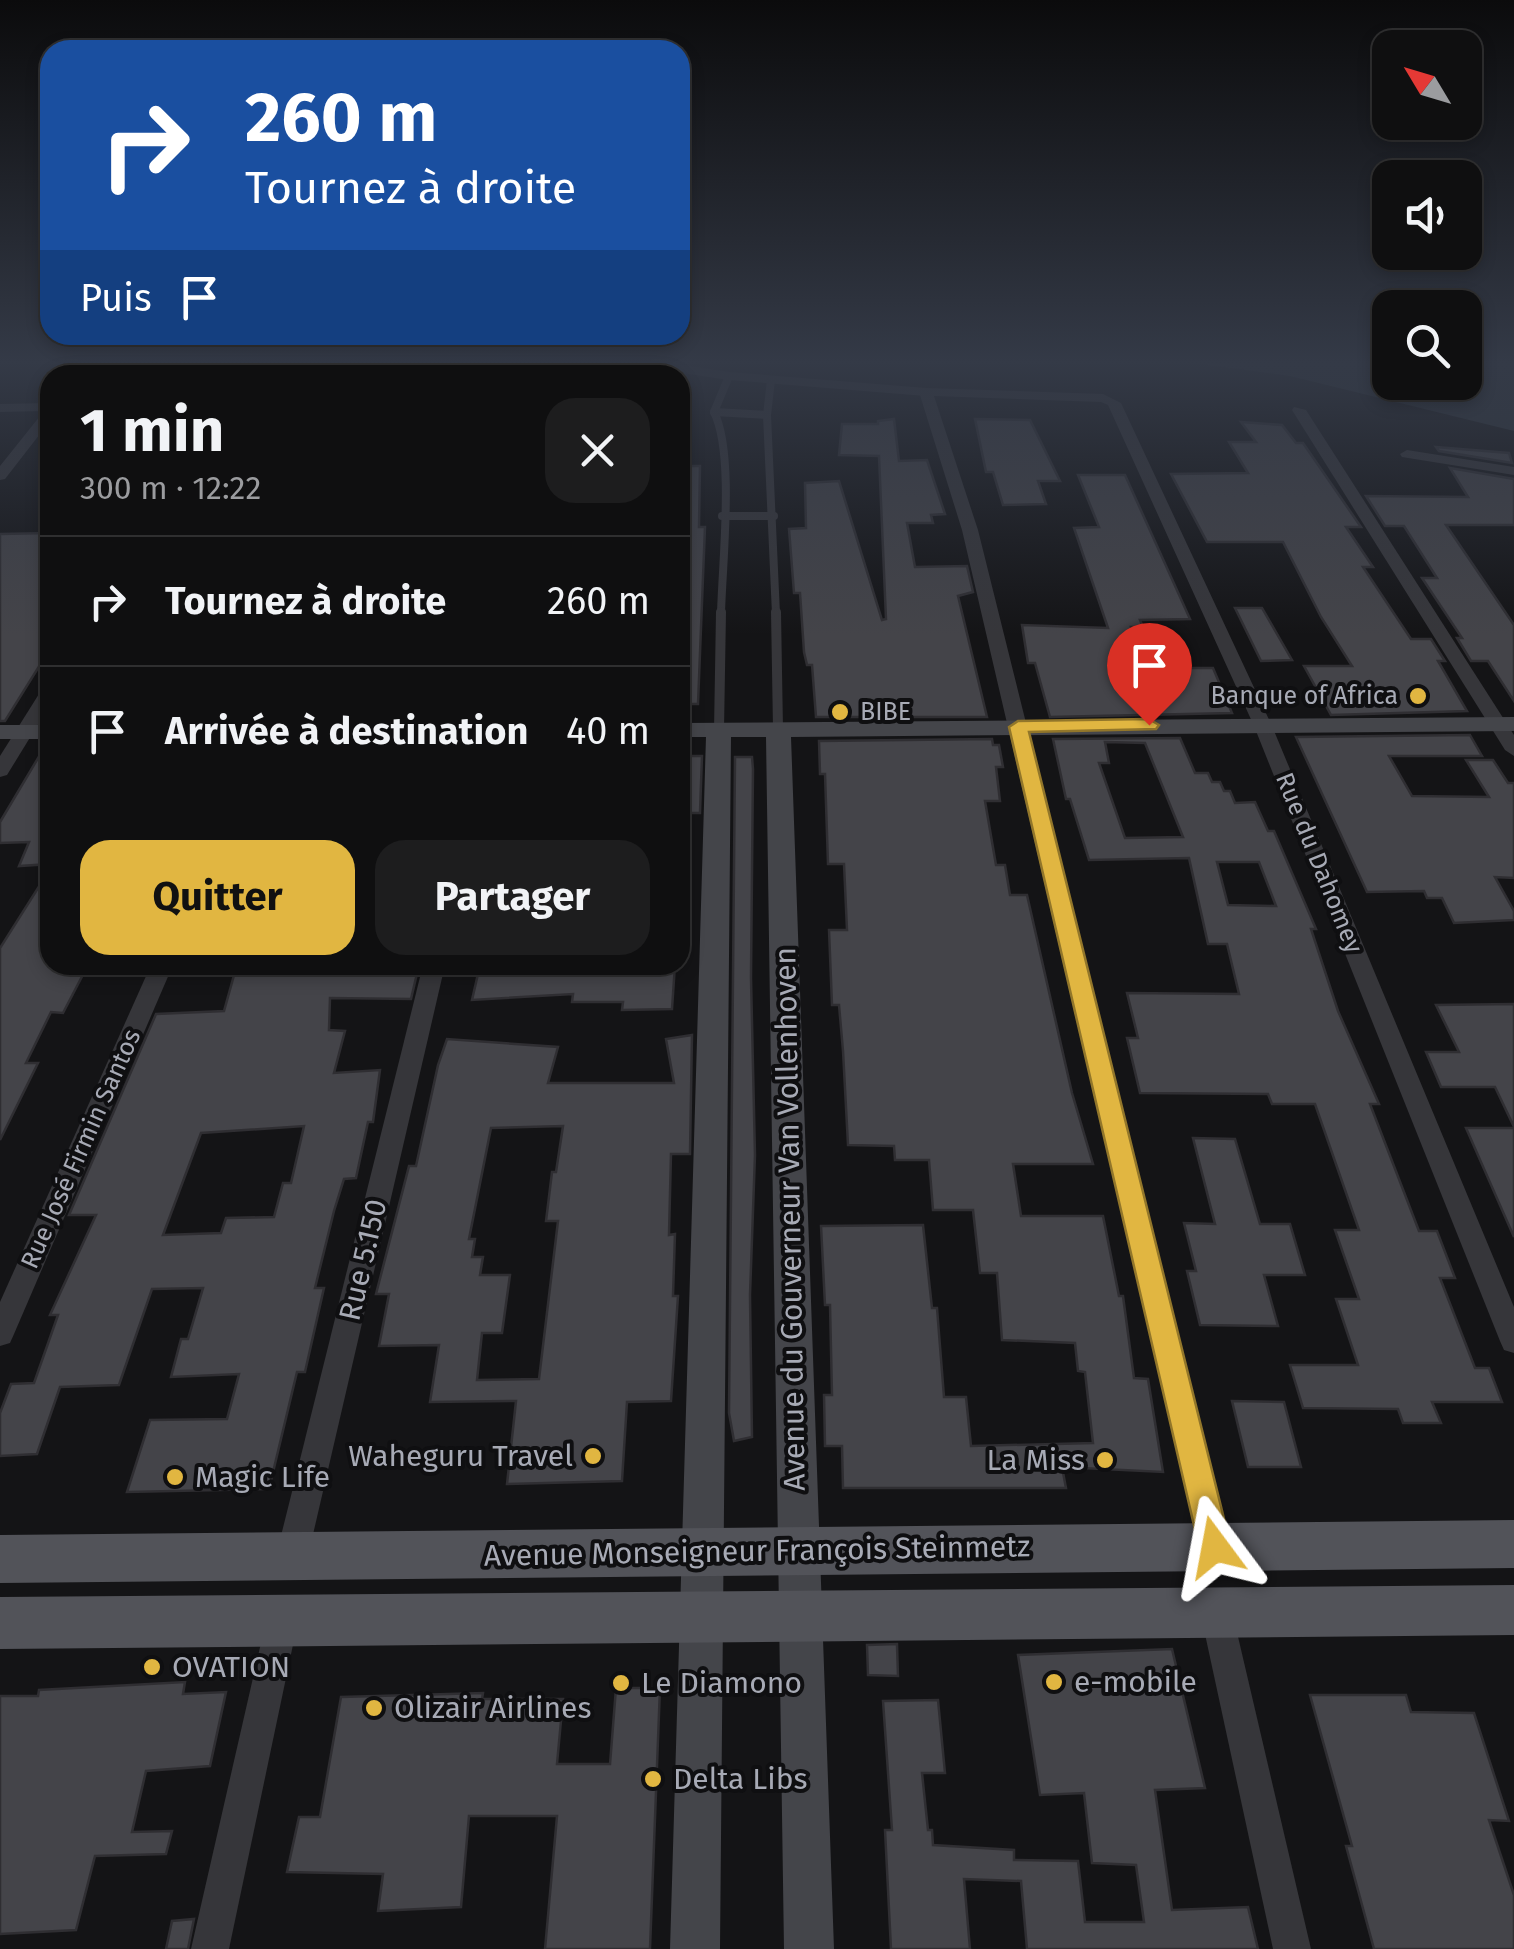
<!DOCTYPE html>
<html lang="fr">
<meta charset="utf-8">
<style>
:root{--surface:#0f0f10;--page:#1d1d1e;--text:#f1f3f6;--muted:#9b9c9f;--line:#2f2f30;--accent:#e1b641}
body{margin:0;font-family:"Fira Sans",sans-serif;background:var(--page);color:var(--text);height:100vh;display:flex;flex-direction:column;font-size:38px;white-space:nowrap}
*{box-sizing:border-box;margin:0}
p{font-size:32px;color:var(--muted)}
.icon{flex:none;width:55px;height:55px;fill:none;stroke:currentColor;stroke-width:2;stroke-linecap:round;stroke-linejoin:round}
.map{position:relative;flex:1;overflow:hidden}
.drawer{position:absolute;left:40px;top:365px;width:650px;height:610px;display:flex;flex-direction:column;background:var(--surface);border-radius:30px;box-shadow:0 5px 15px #0003,0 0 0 2px var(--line)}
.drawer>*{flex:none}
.top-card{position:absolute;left:40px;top:40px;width:650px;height:305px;border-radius:30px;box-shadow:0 5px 15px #0003,0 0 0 2px var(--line);background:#1a4fa0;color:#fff;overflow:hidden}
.needle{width:65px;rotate:308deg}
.fabs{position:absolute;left:1372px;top:30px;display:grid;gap:20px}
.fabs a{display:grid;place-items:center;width:110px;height:110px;border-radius:20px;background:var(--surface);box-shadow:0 5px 15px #0003,0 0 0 2px var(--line);font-size:50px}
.pin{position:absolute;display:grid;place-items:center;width:85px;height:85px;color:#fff;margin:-102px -42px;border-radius:50% 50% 50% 0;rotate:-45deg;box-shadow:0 0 10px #0007}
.pin .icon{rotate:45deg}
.me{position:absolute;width:110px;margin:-55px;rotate:347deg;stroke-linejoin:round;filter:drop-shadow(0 0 8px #0008)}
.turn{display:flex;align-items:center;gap:35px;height:210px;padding:0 40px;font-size:45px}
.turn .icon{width:130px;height:130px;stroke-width:2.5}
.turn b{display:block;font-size:70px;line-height:85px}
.then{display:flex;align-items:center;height:95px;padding:0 40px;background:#0003;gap:20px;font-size:38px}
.round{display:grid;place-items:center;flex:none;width:105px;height:105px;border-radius:30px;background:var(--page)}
.overview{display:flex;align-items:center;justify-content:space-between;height:170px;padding:0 40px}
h1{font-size:60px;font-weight:700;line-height:75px}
.action{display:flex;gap:20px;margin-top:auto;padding:20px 40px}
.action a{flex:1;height:115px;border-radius:30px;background:var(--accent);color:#111;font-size:40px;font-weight:700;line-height:115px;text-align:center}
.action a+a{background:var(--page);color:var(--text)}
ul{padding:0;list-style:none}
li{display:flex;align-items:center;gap:30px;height:130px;padding:0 40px;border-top:2px solid var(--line)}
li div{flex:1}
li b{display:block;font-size:38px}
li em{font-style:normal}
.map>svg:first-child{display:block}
.water{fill:#2f363d}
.building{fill:#444449;stroke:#2f2e32;stroke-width:2.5;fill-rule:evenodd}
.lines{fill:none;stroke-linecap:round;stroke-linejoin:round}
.lane-far1{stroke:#36363a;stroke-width:8}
.lane{stroke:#36363a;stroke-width:10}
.street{fill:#36363a;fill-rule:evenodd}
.secondary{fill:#44454a;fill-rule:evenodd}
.primary{fill:#525359;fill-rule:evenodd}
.route{fill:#e1b641;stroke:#92762a;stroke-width:2.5}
.poi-dot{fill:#e1b641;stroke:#0f0f11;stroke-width:4}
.labels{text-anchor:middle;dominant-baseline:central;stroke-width:8;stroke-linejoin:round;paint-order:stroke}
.poi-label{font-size:25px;fill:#a7aab5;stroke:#0f0f11;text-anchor:end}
.street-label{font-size:25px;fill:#a7aab5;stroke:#0f0f11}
.near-street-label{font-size:30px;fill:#a7aab5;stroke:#0f0f11}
.near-poi-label{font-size:30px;fill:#a7aab5;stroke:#0f0f11;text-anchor:start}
</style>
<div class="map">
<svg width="1514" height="1949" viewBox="0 0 1514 1949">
<rect width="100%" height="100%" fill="#141416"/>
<polygon class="water" points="1194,363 1390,363 1390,382 1465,382 1465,363 1514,363 1514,431 1290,376"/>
<g class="building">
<polygon points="894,419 899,461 927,460 945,514 931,515 933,523 907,523 915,567 967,566 973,592 958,596 987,717 816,717 812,665 807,665 804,652 800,593 794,593 789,529 806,528 805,483 839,481 882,620 886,619 879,456 839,455 842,424 878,424 878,421"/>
<polygon points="975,419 1030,420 1060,481 1038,481 1046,504 1003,505 993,472 986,472"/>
<polygon points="1241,422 1282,425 1296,443 1303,443 1361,527 1346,527 1373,567 1363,567 1411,639 1431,639 1445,661 1438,661 1467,711 1331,715 1304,666 1352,666 1321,617 1283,542 1207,542 1171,474 1248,473 1229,442 1256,442"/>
<polygon points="1436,447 1509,453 1512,463 1439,451"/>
<polygon points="680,466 700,466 699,527 705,527 698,704 680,704"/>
<polygon points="1450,468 1514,479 1514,525 1446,525 1514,625 1514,701 1488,661 1471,661 1457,638 1462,638 1422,578 1437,578 1404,526 1385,526 1366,496 1468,497"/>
<polygon points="1078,475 1125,475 1190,619 1140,620 1143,627 1131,627 1145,668 1213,668 1232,713 1050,717 1035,663 1028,663 1022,625 1108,628 1074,528 1099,527"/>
<polygon points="50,533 50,649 5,721 0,721 0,534"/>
<polygon points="1235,608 1262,608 1292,660 1261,661"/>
<polygon points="1470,735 1482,756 1389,756 1412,796 1489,797 1466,760 1493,760 1508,783 1514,783 1514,878 1495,877 1514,911 1514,920 1454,923 1442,898 1427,898 1424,891 1367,892 1296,737"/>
<path d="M1180,738L1195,773H1208L1212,782H1220L1224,791H1230L1235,803L1255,802L1268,831H1274L1316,929H1311L1338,1011L1379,1104H1370L1419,1231H1437L1455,1278H1440L1475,1368H1489L1502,1402H1432L1441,1423H1403L1398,1409L1303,1408L1290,1365H1358L1336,1299H1359L1335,1230H1359L1315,1104H1272L1268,1094L1140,1093L1127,1038H1138L1127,993L1239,994L1227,944H1208L1189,858L1089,860L1070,799H1066L1053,739ZM1105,742L1145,743L1183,837L1125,838L1099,763H1109ZM1217,862H1259L1276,906L1228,905Z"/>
<polygon points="992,739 993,745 999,745 1003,767 996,767 1000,801 985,801 996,865 1005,865 1010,895 1027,895 1072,1093 1093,1164 1013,1164 1021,1216 1103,1216 1119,1296 1123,1296 1134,1378 1148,1379 1163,1472 1062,1467 1066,1488 843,1488 842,1446 825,1446 824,1395 832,1395 830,1305 825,1305 821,1226 923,1225 932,1308 937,1308 944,1397 966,1397 971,1446 1093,1443 1085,1372 1078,1371 1075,1343 1002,1340 997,1273 980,1273 973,1210 933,1210 929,1160 895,1160 894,1146 848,1145 843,1051 839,1005 832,1005 829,930 847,930 844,864 828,864 825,774 820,774 819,741"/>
<polygon points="47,743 50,864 19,866 29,842 0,843 0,822"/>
<polygon points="680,756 702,756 700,813 680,813"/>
<polygon points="735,757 752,757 753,769 751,978 755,1155 750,1295 752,1437 734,1441 729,1413"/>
<polygon points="50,869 50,965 88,965 63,1013 51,1012 26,1063 38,1063 0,1140 0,948"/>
<path d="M291,965H419L411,999L330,998L329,1030L345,1031L334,1073L380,1070L373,1122H368L356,1178L344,1179L334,1211L315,1288H324L305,1372H297L269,1489L127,1492L150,1420L227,1419L239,1374L171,1377L181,1339H188L203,1288L152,1289L119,1385L60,1387L37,1454L0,1456V1413L11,1384L34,1383L58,1315H50L96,1215H69L156,1014L224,1011L236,968ZM304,1126L291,1183H283L274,1217L226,1218L221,1233L163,1235L201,1133Z"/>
<polygon points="480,965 675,965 672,1009 622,1010 623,1002 572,1002 573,994 472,1000"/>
<polygon points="1514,1004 1514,1127 1495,1087 1441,1087 1426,1052 1459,1052 1436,1005"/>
<path d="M692,1035L690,1154H671L669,1235L675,1234L673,1296H678L671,1401L627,1402L622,1481L507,1484L516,1401L430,1402L439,1345L379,1346L389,1294H376L409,1166H416L438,1065L447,1039L558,1047L548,1083H674L666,1039ZM563,1126L556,1172H552L546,1221H558L539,1379L477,1380L482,1333H502L510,1275H480L483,1257H472L475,1239H469L491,1128Z"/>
<polygon points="1466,1128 1514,1128 1514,1237"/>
<polygon points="1193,1138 1235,1139 1260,1224 1290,1224 1305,1275 1264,1275 1278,1326 1200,1325 1187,1271 1196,1271 1184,1223 1215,1224"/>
<polygon points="1232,1401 1284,1402 1301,1467 1248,1467"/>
<polygon points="897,1644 898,1676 868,1675 867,1645"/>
<polygon points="1172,1649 1205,1788 1155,1790 1172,1910 1248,1907 1258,1949 1027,1949 1021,1881 964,1879 970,1949 891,1949 885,1830 892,1830 883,1701 938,1700 945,1773 922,1773 928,1830 932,1830 933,1845 1014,1850 1014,1860 1078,1861 1085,1922 1144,1922 1136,1865 1092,1863 1084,1793 1040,1795 1018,1655"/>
<polygon points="185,1682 183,1694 226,1692 210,1766 146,1771 132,1832 172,1831 166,1854 95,1856 76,1930 0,1934 0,1696 38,1696 39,1690"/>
<polygon points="616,1688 660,1688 650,1949 545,1949 557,1816 469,1816 461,1907 378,1911 383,1874 287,1872 299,1817 320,1817 341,1697 483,1693 482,1699 563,1699 557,1764 610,1764"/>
<polygon points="1310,1695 1406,1695 1411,1712 1474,1713 1509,1821 1489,1820 1514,1895 1514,1949 1374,1949 1346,1846 1352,1846"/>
<polygon points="194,1919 188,1949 166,1949 172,1921"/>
</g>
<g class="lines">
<g class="lane-far1">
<polyline points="644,363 729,376 926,392"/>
<polyline points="555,375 558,363"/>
<polyline points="771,380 767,415 776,614"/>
<polyline points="714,412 767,415"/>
<polyline points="722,516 774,516"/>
<path d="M721,614C722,564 735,454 714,412L729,376"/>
</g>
<g class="lane">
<polyline points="776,612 778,729"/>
<polyline points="719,730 721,612"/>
</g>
<g class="street">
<polygon points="926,388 1103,394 1121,403 1272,726 1514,1307 1514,1353 1504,1350 1500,1341 1254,726 1108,405 1101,402 934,396 978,530 1231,1547 1226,1558 1215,1562 1204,1558 1199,1547 962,530 919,392"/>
<polygon points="50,403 50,421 5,479 0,480 0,466 44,411 0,412 0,404"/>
<polygon points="1294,407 1306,410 1514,735 1514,756 1505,750 1292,410"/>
<polygon points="1407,450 1514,467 1514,475 1402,457 1400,454"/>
<polygon points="50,685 50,705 7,775 0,777 0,756 44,686"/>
<polygon points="151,965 173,965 14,1334 10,1343 0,1346 0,1302"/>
<polygon points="423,965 445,965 308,1556 303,1567 292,1571 281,1567 276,1556"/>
<polygon points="1216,1595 1228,1600 1232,1611 1311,1949 1273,1949 1200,1611 1204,1600"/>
<polygon points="282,1605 294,1609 298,1621 229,1949 191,1949 266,1621 270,1609"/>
</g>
<g class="secondary">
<polygon points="1514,717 1514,731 791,737 834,1949 784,1949 766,737 731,737 720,1949 670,1949 706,737 680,737 680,723"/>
<rect x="0" y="725" width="50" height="14"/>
</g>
<g class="primary">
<polygon points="1514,1520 1514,1568 0,1583 0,1535"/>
<polygon points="1514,1585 1514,1635 0,1649 0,1597"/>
</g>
</g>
<linearGradient id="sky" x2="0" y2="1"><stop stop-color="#0b0b0c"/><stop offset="0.57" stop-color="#343a47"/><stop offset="1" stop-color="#343a47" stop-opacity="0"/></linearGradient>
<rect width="1514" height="635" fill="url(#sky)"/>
<polygon class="route" points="1149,719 1159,725 1156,729 1029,732 1231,1547 1226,1558 1215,1563 1204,1558 1199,1547 1009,727 1018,721"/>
<g class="poi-dot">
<circle cx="1418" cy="696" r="10"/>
<circle cx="840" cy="712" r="10"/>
<circle cx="593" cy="1456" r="10"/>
<circle cx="1105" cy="1460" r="10"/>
<circle cx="175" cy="1477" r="10"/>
<circle cx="152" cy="1667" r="10"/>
<circle cx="1054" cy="1682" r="10"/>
<circle cx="621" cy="1683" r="10"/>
<circle cx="374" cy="1708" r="10"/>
<circle cx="653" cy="1779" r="10"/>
</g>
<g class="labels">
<g class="poi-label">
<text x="1398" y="696">Banque of Africa</text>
<text x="860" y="712" text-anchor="start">BIBE</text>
</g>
<g class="street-label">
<text transform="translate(1319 863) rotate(68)">Rue du Dahomey</text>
<text transform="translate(81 1149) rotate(-66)">Rue José Firmin Santos</text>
</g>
<g class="near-street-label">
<text transform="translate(790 1219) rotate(-91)">Avenue du Gouverneur Van Vollenhoven</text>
<text transform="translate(363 1260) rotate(-77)">Rue 5.150</text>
<text transform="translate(757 1551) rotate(-1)">Avenue Monseigneur François Steinmetz</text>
</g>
<g class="near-poi-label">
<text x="573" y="1456" text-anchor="end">Waheguru Travel</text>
<text x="1085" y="1460" text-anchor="end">La Miss</text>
<text x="195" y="1477">Magic Life</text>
<text x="172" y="1667">OVATION</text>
<text x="1074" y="1682">e-mobile</text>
<text x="641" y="1683">Le Diamono</text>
<text x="394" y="1708">Olizair Airlines</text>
<text x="673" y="1779">Delta Libs</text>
</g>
</g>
</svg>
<div class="fabs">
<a><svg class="needle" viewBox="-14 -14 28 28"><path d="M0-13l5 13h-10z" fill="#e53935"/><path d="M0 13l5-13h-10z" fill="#9b9c9f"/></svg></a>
<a><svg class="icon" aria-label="sound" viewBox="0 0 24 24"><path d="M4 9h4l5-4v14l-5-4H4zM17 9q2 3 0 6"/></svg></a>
<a><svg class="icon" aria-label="search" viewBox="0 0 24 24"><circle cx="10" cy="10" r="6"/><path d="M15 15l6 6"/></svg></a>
</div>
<div class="pin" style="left:1149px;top:725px;background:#d93025"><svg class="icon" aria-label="arrive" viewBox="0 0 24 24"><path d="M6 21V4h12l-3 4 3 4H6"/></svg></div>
<svg class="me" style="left:1215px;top:1547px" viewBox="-20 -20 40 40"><path d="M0-17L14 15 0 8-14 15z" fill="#e1b641" stroke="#fff" stroke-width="4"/></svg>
<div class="top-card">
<div class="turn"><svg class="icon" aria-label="right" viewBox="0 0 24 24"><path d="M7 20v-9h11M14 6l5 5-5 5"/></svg><div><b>260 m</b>Tournez à droite</div></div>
<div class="then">Puis<svg class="icon" aria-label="arrive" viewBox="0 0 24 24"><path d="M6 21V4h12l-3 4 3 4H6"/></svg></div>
</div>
<section class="drawer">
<div class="overview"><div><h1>1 min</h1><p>300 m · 12:22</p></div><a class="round"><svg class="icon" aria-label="close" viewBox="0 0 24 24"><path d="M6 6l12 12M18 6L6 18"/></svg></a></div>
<ul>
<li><svg class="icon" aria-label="right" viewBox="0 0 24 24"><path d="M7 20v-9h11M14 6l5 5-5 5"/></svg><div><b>Tournez à droite</b></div><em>260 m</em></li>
<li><svg class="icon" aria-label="arrive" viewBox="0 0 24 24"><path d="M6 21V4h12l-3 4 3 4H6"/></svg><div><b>Arrivée à destination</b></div><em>40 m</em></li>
</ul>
<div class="action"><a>Quitter</a><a>Partager</a></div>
</section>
</div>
